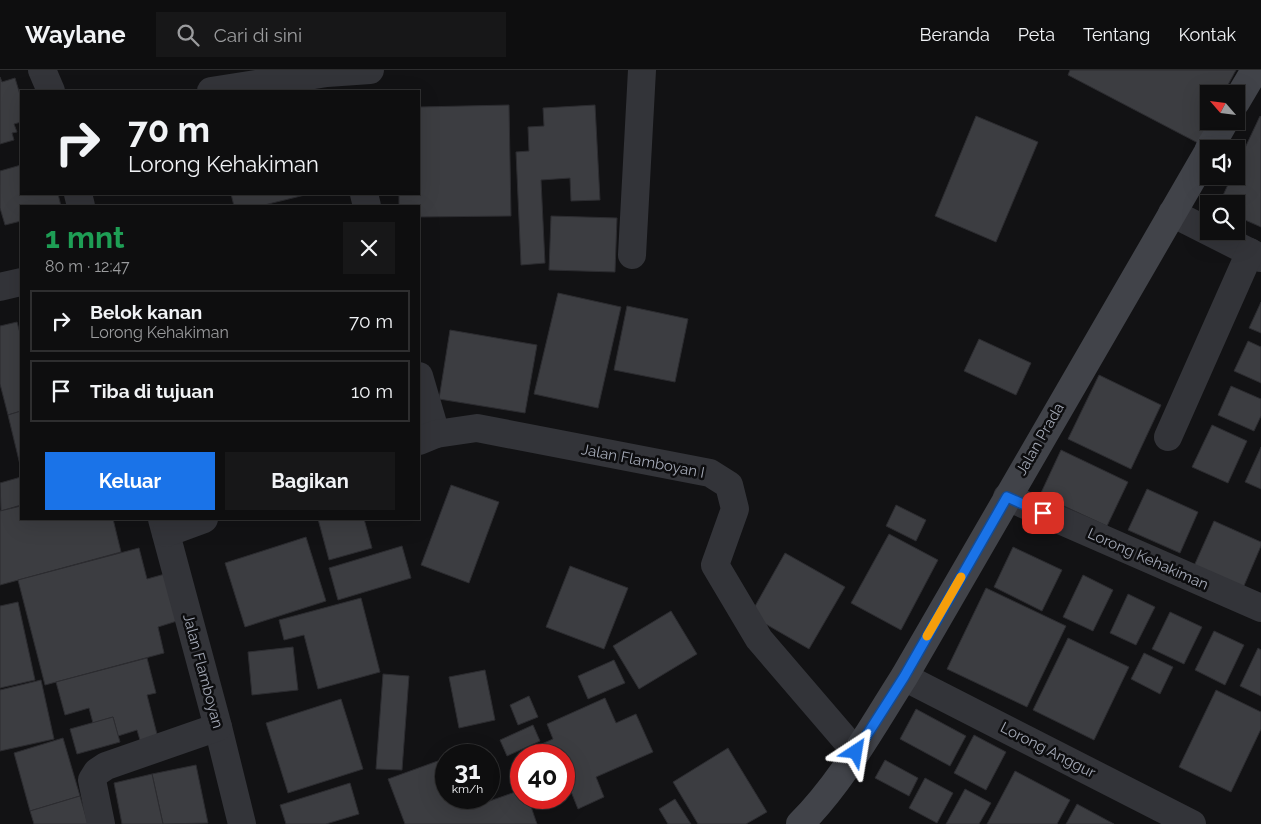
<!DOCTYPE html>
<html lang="id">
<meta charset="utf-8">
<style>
:root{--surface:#0e0e0f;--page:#171718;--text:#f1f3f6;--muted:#9b9c9e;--line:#2e2e2f;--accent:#1a73e8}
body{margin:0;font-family:Raleway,sans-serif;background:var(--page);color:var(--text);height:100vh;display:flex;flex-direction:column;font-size:19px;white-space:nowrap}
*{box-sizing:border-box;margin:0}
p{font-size:16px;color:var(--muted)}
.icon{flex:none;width:28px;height:28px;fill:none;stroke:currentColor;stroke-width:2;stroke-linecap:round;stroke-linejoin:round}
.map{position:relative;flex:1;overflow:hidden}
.drawer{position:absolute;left:20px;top:135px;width:400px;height:315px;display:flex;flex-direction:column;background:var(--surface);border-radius:0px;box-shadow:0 5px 20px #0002,0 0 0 1px var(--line)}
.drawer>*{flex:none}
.hud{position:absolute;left:20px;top:20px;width:400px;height:105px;border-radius:0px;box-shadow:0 5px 20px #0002,0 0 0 1px var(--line);background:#0e0e0f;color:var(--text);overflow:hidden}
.needle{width:32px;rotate:298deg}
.buttons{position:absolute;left:1200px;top:15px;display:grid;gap:10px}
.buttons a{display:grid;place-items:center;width:45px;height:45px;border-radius:0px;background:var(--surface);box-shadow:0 5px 20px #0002,0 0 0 1px var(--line);font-size:25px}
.speed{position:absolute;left:435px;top:674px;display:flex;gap:10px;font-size:25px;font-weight:700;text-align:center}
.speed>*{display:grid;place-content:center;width:65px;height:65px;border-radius:50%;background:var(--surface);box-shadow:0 5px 20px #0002,0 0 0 1px var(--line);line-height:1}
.speed small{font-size:12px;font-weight:400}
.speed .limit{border:8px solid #d22;background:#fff;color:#111}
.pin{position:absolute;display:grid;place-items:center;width:42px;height:42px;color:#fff;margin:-21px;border-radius:10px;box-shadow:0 2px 8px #0006}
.me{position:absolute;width:55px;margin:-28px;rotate:33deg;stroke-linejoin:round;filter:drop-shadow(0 0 4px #0008)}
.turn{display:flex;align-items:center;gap:18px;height:105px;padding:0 25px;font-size:22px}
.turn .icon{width:65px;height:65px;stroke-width:2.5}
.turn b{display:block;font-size:35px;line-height:42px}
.round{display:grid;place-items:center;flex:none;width:52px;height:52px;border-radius:0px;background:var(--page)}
.overview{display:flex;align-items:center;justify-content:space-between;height:85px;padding:0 25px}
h1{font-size:30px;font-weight:700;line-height:38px;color:#1e9e55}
.action{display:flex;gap:10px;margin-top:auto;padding:10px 25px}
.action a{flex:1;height:58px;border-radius:0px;background:var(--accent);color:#fff;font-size:20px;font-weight:700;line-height:58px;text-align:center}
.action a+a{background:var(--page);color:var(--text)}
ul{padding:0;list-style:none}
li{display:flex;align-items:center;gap:15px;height:62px;margin:0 10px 8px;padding:0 15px;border:2px solid var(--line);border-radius:0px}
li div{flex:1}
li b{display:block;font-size:19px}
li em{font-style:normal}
header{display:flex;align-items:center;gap:30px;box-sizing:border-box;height:70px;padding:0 25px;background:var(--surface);border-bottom:1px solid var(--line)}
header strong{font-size:24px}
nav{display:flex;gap:28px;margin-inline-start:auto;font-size:18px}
.search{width:350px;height:45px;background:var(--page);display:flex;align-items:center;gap:12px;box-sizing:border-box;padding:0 18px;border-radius:0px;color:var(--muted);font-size:19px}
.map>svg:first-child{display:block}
.building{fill:#3c3d41;stroke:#2c2c30}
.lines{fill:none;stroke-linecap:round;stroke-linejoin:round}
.street{stroke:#333439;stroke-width:28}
.secondary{stroke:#414349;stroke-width:28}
.route-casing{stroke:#114b97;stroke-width:12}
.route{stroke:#1a73e8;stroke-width:9}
.slow{stroke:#f59e0b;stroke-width:9}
.labels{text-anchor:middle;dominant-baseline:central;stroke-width:5;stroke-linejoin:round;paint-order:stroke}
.street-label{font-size:15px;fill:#a3a8b5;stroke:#0d0d0f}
</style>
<header>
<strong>Waylane</strong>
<div class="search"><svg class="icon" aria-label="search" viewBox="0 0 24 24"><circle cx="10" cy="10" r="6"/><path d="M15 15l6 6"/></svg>Cari di sini</div>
<nav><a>Beranda</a><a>Peta</a><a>Tentang</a><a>Kontak</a></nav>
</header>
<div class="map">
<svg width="1261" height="754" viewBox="0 0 1261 754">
<rect width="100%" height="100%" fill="#121214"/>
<g class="building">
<polygon points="1070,0 1236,0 1223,24 1209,24 1209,51 1198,73 1068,5"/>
<polygon points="0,7 2,12 15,8 21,28 21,52 14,54 17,62 12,63 14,70 0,74"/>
<polygon points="509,35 511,146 419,147 419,136 399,136 399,124 419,124 419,37"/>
<polygon points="595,35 600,130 571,131 570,108 541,110 545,193 521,195 516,82 529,81 528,57 544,56 543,38"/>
<polygon points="976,46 1038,72 996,172 935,146"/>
<polygon points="1260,46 1261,47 1261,157 1236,146 1236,134 1219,134 1232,106 1236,106 1236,97"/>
<polygon points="21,95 21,124 58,124 61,136 21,136 21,151 5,155 0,138 0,101"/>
<polygon points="231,124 309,124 260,136 234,136"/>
<polygon points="551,146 617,148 615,202 549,200"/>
<polygon points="558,223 621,237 598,338 534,324"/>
<polygon points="1261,232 1261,263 1249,258"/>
<polygon points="627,236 688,249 675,312 614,300"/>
<polygon points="17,252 21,267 21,341 8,345 0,314 0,256"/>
<polygon points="450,260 537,275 525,343 439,329"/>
<polygon points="979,269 1031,293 1016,325 964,301"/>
<polygon points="1248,271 1261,277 1261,313 1234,301"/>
<polygon points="1099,305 1161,335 1131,399 1068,369"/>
<polygon points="1231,316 1261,329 1261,346 1254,361 1218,345"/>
<polygon points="21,341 21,399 8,345"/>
<polygon points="1212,355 1247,371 1228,413 1192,397"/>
<polygon points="1261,377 1261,419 1245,412"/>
<polygon points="1061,380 1128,412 1107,456 1040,425"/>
<polygon points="21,407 21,435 1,441 0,413"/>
<polygon points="451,415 499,432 469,513 421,495"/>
<polygon points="1147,419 1198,442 1180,483 1128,460"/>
<polygon points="896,435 926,450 916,471 886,456"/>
<polygon points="21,436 21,449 113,449 121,482 0,515 0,441"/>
<polygon points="318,449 364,449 372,478 329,490"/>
<polygon points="1214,451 1261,472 1261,476 1243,518 1194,496"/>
<polygon points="889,464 938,490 901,560 851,533"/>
<polygon points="306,467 326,531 245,557 225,493"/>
<polygon points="402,476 411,508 338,530 329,498"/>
<polygon points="1013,477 1062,500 1042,541 994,517"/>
<polygon points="139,478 147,509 165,504 177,551 158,557 164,583 45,615 18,510"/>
<polygon points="785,483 845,517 809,579 750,545"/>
<polygon points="570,496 628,518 604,579 546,557"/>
<polygon points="1083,505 1113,520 1093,561 1063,547"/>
<polygon points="986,518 1066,556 1027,637 947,599"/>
<polygon points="1128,524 1155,537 1136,575 1110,563"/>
<polygon points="361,528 380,602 318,619 304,565 284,570 279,550"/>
<polygon points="18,532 35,610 0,618 0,536"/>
<polygon points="671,541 697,584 639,619 613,576"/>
<polygon points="1170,542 1202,557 1184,594 1152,579"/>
<polygon points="1214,561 1244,575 1225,615 1195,600"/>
<polygon points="1068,568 1129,597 1094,670 1033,640"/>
<polygon points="293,577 298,620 252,625 248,582"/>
<polygon points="1258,578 1261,580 1261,626 1240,616"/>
<polygon points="1144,583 1173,597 1160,624 1131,609"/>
<polygon points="147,588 156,623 147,625 159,672 142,677 137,660 118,666 113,647 93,653 89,638 65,645 56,612"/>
<polygon points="614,590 625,613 588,629 578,606"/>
<polygon points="485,600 495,650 459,658 449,607"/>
<polygon points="383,604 409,606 402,700 376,699"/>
<polygon points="41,610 54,669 0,681 0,620"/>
<polygon points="1216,620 1261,642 1261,659 1231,722 1179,697"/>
<polygon points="529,626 538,647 518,655 510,635"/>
<polygon points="605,628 616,653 636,644 653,682 596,707 604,727 578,739 570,719 564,722 564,685 538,685 535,677 553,669 547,654"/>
<polygon points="341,629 363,699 288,723 266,653"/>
<polygon points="916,639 966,666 950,696 900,669"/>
<polygon points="113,647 120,672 77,684 70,659"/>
<polygon points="533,655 540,671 507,686 500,670"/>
<polygon points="974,665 1006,682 986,720 954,703"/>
<polygon points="63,668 80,726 30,741 14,683"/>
<polygon points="728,678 767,742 746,754 698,754 673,712"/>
<polygon points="446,688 446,728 482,728 484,733 521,720 521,728 528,728 537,754 405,754 388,709"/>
<polygon points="885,690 918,708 909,726 875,708"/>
<polygon points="196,695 208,753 163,754 152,704"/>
<polygon points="1015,701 1070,730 1057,754 987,754"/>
<polygon points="152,704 163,754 122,754 114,713"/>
<polygon points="925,708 953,723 937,753 909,738"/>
<polygon points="350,713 359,744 326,754 286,754 280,735"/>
<polygon points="965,719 991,733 979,754 946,754"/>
<polygon points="80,726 88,754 34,754 30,741"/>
<polygon points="675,729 691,754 668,754 659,739"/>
<polygon points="1077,734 1114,754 1066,754"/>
</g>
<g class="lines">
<g class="street">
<polyline points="42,0 51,21"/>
<polyline points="211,21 327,3 370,0"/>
<polyline points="78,124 81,136"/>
<polyline points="364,124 367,136"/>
<polyline points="1172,143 1261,188"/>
<polyline points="632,185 642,0"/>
<polyline points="0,217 21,212"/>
<polyline points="419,306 436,364"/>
<polyline points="1168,367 1250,182"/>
<polyline points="419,371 436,364 477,358 710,403 729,415 735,439 715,495 759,569 856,682"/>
<polyline points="1007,427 1261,538"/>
<polyline points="162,449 218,657 242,754"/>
<polyline points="166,463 204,449"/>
<polyline points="904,607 1192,754"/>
<polyline points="101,754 92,710 97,702 106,696 218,657"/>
</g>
<g class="secondary">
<polyline points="1236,32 1255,0"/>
<polyline points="1209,79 1225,51"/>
<path d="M800,754C842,712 872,657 904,607L1209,80"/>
</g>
</g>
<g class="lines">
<g class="route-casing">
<polyline id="route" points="856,682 904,607 1007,427 1043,443"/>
</g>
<use href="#route" class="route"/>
<polyline class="slow" points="927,566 961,507"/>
</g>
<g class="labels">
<g class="street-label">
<text transform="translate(1040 369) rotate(-60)">Jalan Prada</text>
<text transform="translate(643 391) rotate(11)">Jalan Flamboyan I</text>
<text transform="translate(1148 489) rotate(24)">Lorong Kehakiman</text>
<text transform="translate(203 601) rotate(75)">Jalan Flamboyan</text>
<text transform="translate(1048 680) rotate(27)">Lorong Anggur</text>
</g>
</g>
</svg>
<div class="buttons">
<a><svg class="needle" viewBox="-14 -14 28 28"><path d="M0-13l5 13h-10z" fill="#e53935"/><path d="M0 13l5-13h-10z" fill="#9b9c9e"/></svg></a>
<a><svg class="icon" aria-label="sound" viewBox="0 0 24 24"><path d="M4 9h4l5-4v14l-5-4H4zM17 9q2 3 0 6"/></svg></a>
<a><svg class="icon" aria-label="search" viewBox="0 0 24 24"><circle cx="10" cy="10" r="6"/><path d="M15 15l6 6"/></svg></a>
</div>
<div class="speed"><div>31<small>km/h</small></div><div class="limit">40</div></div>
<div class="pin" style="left:1043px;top:443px;background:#d93025"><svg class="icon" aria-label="arrive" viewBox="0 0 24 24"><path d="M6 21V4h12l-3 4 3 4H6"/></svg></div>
<svg class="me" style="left:856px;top:682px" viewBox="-20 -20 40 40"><path d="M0-17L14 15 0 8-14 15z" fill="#1a73e8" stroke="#fff" stroke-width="4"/></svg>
<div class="hud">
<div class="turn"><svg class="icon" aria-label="right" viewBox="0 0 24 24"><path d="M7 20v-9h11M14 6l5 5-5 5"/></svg><div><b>70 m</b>Lorong Kehakiman</div></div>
</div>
<section class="drawer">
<div class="overview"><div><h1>1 mnt</h1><p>80 m · 12:47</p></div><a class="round"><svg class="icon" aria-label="close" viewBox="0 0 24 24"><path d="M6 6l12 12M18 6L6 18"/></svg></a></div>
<ul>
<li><svg class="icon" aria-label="right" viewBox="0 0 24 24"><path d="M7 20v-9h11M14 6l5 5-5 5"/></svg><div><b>Belok kanan</b><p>Lorong Kehakiman</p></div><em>70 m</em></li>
<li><svg class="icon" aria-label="arrive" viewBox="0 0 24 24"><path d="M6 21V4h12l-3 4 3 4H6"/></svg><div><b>Tiba di tujuan</b></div><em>10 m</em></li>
</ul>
<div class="action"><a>Keluar</a><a>Bagikan</a></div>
</section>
</div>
